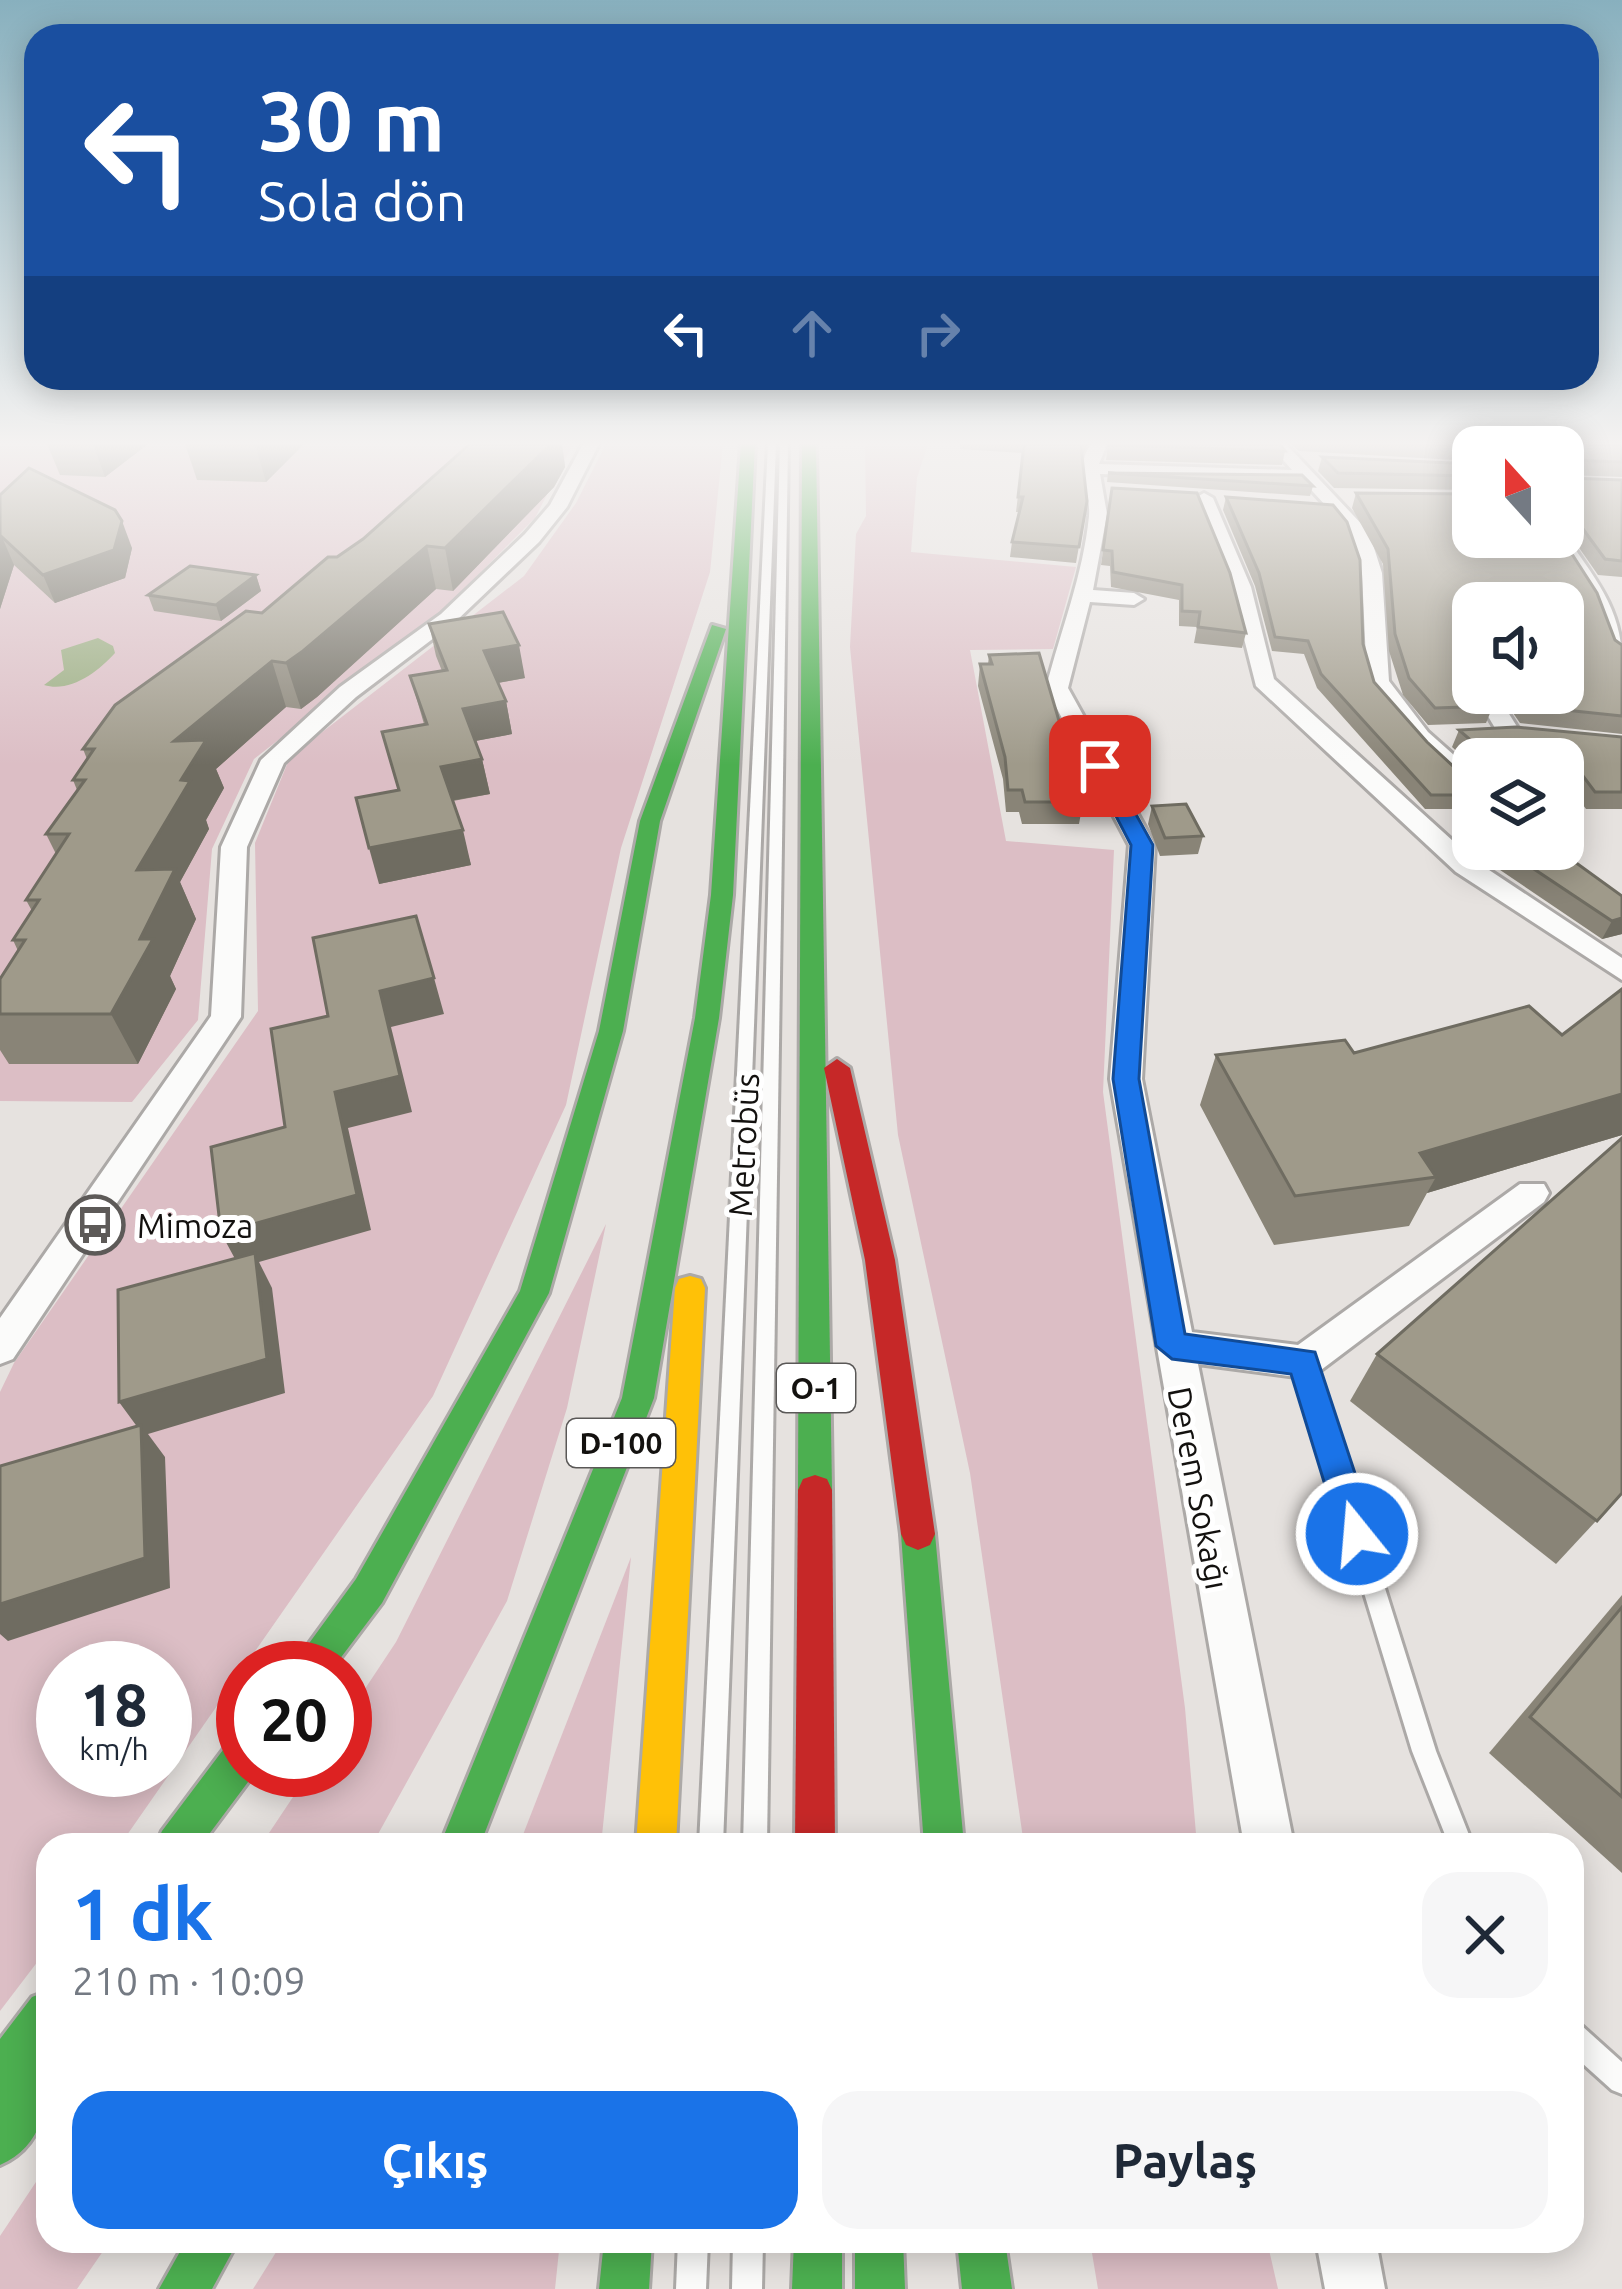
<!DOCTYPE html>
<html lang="tr">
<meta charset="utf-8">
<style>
:root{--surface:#fff;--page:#f6f6f7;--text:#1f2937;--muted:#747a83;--accent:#1a73e8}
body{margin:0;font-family:Ubuntu,sans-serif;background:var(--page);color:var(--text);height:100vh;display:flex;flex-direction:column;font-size:45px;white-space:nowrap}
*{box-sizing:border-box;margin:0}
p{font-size:39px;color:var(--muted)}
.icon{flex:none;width:66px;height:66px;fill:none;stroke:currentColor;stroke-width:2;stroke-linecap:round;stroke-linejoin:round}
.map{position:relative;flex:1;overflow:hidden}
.panel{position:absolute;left:36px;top:1833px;width:1548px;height:420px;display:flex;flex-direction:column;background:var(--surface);border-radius:36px;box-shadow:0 6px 30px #0003}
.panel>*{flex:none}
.guide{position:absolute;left:24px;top:24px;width:1575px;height:366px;border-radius:36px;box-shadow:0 6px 30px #0003;background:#1a4fa0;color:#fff;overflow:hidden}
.needle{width:78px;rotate:339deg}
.tools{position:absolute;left:1452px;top:426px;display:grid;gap:24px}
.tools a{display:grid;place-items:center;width:132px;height:132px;border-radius:24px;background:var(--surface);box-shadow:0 6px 30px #0003;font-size:60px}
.speed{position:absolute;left:36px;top:1641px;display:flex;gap:24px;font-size:60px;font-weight:700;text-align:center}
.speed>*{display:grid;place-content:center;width:156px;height:156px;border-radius:50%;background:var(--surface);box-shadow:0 6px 30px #0003;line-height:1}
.speed small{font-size:30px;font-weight:400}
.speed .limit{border:18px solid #d22;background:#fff;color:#111}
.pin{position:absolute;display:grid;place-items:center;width:102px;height:102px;color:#fff;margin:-51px;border-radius:24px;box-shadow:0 6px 18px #0006}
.me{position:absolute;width:132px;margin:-66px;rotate:343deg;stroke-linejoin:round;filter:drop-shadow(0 0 9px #0008)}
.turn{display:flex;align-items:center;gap:42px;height:252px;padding:0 36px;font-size:54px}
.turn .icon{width:156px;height:156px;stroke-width:2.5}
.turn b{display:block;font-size:84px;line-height:102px}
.lanes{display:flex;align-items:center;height:114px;padding:0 36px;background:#0003;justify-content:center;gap:60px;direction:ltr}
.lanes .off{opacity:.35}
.round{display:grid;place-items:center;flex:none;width:126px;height:126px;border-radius:36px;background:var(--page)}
.overview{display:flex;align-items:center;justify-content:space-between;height:204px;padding:0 36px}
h1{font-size:72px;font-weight:600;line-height:90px;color:var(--accent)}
.cta{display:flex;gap:24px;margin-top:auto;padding:24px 36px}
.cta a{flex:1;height:138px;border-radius:36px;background:var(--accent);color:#fff;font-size:48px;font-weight:600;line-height:138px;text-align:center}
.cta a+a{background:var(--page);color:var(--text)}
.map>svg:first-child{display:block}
.green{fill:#dcbec5;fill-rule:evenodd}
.water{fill:#98ab7e}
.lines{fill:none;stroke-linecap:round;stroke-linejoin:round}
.lane-casing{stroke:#aca9a7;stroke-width:6}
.street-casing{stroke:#aca9a7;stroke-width:6}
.fast-casing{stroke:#aca9a7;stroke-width:6}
.slow-casing{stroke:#aca9a7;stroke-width:6}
.jam-casing{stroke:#aca9a7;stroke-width:6}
.lane{fill:#fbfbfa;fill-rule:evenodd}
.street{fill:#fbfbfa;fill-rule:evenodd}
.fast{fill:#4caf50;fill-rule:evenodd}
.slow{fill:#ffc107;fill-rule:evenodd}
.jam{fill:#c62828;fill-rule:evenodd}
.wall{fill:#898477}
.shaded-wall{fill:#6f6c61}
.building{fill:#9f9a8a;stroke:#6f6c61;stroke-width:3}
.route{fill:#1a73e8;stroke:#114b97;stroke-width:3}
.labels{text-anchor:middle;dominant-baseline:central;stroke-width:10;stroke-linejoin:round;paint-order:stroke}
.shield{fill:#fff;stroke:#5a5857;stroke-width:3}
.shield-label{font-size:30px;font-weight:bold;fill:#13110f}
.street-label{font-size:33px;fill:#13110f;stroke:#fff}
.poi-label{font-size:33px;fill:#13110f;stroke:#fff;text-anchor:start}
</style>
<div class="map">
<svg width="1622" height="2289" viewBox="0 0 1622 2289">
<rect width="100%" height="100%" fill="#e6e2df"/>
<g class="green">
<polygon points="0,444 573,444 535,518 437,616 254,759 212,849 198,1020 132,1102 0,1101"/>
<path d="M606,444H723L710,572L621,848L566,1105L433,1396L120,1845H48V1948L0,2011V1392L14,1363L258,1011L255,843L290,757L524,576L576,503ZM63,1668H165V1770H63Z"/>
<polygon points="865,444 928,444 917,478 911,552 1076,567 1053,649 970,650 1006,841 1114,850 1103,1092 1185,1708 1197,1845 1024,1845 970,1473 898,1135 850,647 856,534 866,516"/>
<polygon points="606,1224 567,1408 507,1601 372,1845 261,1845 311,1770 345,1770 345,1719 396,1642"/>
<polygon points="631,1557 601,1845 519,1845"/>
<polygon points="48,2164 48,2241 110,2241 77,2289 0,2289 0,2236"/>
<polygon points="283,2241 560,2241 555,2289 253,2289"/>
<polygon points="1090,2241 1267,2241 1278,2289 1098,2289"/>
</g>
<path class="water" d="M98,638L113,646L115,653C98,672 70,693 44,685L64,670L61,650Z"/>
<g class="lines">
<g class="lane-casing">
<g id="lane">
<polygon points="768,444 776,444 723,1845 699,1845"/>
<polygon points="780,444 788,444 767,1845 743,1845"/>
<polygon points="1304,1354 1311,1356 1314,1362 1436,1751 1473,1845 1449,1845 1412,1751 1294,1362 1297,1356"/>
<polygon points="1572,2022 1582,2026 1622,2062 1622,2094 1612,2090 1572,2054"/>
<polygon points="678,2241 708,2241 706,2289 676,2289"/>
<polygon points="733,2241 763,2241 762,2289 732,2289"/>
</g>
</g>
<g class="street-casing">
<g id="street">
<polygon points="583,444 599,444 567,507 539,542 455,622 356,697 284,763 247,847 241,1017 13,1359 0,1364 0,1318 211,1016 221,847 261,760 340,687 441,614 525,534 550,505"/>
<path d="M1091,444H1107L1099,464L1292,470L1269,444H1286L1369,532L1382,573L1389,681L1428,732L1473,772V792L1412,742L1367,682L1362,573L1351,533L1302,480L1100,474L1107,514L1093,590L1134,593L1144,599L1134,605L1090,602L1068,688L1155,845L1142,1079L1192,1332L1298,1345L1520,1184H1544L1549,1193L1544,1202L1317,1373L1304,1378L1198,1364L1294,1845H1244L1110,1079L1129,845L1046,688C1061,629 1083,576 1089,516C1091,488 1073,469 1091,444Z"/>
<polygon points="1204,493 1213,498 1251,587 1274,679 1474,860 1622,958 1622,980 1456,872 1256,686 1231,587 1195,498"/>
<path d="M1564,533C1593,576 1622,608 1622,661L1611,655L1594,607L1548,537Z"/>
<polygon points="1474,693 1496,693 1521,733 1517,738 1501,738"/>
<polygon points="1316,2241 1376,2241 1385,2289 1325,2289"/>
</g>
</g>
<g class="fast-casing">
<g id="fast">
<polygon points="741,444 755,444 733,895 719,1018 654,1398 480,1845 440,1845 622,1398 695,1018 711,895"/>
<polygon points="802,444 816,444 832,1490 827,1501 815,1505 803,1501 798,1490"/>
<polygon points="712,625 726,629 660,821 623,1031 549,1293 382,1603 333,1668 291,1668 356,1579 520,1291 599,1031 640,821"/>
<polygon points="918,1518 930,1523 935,1534 964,1845 924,1845 901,1534 906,1523"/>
<polygon points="243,1737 243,1770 257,1770 201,1845 156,1845 162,1831 229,1742"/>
<path d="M48,1991C48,2048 65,2138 0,2165V2039L32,1997Z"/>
<polygon points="186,2241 238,2241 212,2289 159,2289"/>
<polygon points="604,2241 652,2241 649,2289 599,2289"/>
<polygon points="794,2241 842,2241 842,2289 792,2289"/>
<polygon points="855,2241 903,2241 905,2289 855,2289"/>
<polygon points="957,2241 1005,2241 1012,2289 962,2289"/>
</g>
</g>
<g class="slow-casing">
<polygon id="slow" points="690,1276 701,1279 705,1288 676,1845 636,1845 675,1288 679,1279"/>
</g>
<g class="jam-casing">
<g id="jam">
<polygon points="837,1059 850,1068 895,1260 935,1534 930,1545 918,1550 906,1545 901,1534 865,1260 824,1068"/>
<polygon points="815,1475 827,1479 832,1490 835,1845 795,1845 798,1490 803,1479"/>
</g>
</g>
<use href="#lane" class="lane"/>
<use href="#street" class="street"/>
<use href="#fast" class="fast"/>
<use href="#slow" class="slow"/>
<use href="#jam" class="jam"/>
</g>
<g class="wall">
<polygon points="47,444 148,444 105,477 60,475"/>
<polygon points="185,444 304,444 266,482 197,480"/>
<polygon points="470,444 562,444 565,467 554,487 453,591 436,589 317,697 301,709 286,707 216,769 224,788 206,820 209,829 180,882 196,919 170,976 176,989 138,1064 9,1064 0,1050 0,979 18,951 13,940 32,911 26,900 56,854 46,834 77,790 73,780 87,759 83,749 363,539"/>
<polygon points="960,444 1089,444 1082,456 1087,501 1076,563 1010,557 1012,542 1020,512 1016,512 1023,453 960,449"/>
<polygon points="1108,444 1285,451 1282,465 1106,460"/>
<polygon points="1291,444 1622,445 1622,477 1568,475 1569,478 1622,480 1622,577 1598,575 1566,529 1563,530 1563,447 1473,447 1473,461 1299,451"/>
<polygon points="1322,457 1473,464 1473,490 1334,488 1318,471"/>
<polygon points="1108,473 1313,486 1310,496 1107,482"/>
<polygon points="1112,488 1246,633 1242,648 1194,643 1197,627 1179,626 1179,600 1111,587 1110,566 1101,565"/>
<polygon points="1356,493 1473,494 1473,537 1561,537 1597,593 1615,640 1622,645 1622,734 1520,723 1499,693 1563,693 1563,603 1473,603 1473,693 1486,693 1493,706 1486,723 1428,725 1403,695 1389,651 1383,564 1352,508"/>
<polygon points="0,495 132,548 125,578 55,603 14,565 0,609"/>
<polygon points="1226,497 1363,644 1374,682 1427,742 1467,779 1473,779 1473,809 1425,809 1317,688 1304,654 1272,651 1255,586 1223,510"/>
<polygon points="256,575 261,591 221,621 154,611 148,595"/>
<polygon points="429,624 525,678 498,683 506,701 512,734 475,741 482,759 490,794 453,801 471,865 379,884 398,790 382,732 424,724 410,676 442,671 436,656"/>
<polygon points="989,655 1083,802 1079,824 1022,824 1019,812 1006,812 1003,779 978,686 980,664 988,664"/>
<polygon points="1459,730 1622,737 1622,809 1586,809 1565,781 1563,781 1563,759 1473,759 1473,766 1452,747"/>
<polygon points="1152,806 1203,836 1198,854 1160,856 1148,824"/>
<polygon points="1473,840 1473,849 1557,849 1622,896 1622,934 1602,939 1469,849"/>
<polygon points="1622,989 1622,1135 1427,1193 1409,1226 1274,1245 1200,1105 1216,1055 1354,1053 1562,1035"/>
<polygon points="1377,1354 1622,1493 1556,1564 1350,1401"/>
<polygon points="1622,1595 1622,1873 1489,1753"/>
</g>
<g class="shaded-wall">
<polygon points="93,444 148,444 105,477"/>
<polygon points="255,444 304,444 266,482"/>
<polygon points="551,444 562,444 565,467 554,487 453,591 445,548"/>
<polygon points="1572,514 1566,529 1563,530 1563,516"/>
<polygon points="122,521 132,548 125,578 55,603 43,575"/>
<polygon points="2,537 14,565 0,609 0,542"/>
<polygon points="427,546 436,589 317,697 301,709 286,663"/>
<polygon points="256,575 261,591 221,621 216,605"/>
<polygon points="519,645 525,678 491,684 484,651"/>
<polygon points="272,661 286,707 216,769 224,788 206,820 209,829 180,882 196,919 170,976 176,989 138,1064 111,1014 140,939 137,870 181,780 174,741"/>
<polygon points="506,701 512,734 470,742 463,709"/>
<polygon points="482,759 490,794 449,801 441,767"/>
<polygon points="463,830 471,865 379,884 369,848"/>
<polygon points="1622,918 1622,934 1602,939 1612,921"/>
<polygon points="434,978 444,1014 391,1027 412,1112 348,1128 371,1230 259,1262 272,1288 285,1393 148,1434 165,1457 170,1588 8,1641 0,1634 0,1604 141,1432 119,1402 240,1268 221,1233 335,1092 380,991"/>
<polygon points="1622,1094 1622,1135 1427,1193 1436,1177 1420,1153"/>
</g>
<g class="building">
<polygon points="470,444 551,444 445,548 427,546 303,651 286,663 272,661 174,741 206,740 181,780 190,781 137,870 175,869 140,939 153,939 111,1014 0,1014 0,979 25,940 13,940 39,900 26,900 69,834 46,834 85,780 73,780 94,749 83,749 115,705 246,611 262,613 328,557 337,557 363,539"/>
<polygon points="1024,444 1083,444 1081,447 1087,501 1079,547 1012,542 1023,497 1018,497"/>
<polygon points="1108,444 1280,444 1285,451 1108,445"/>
<polygon points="1438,444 1622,445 1622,462 1566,460 1569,478 1622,480 1622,561 1605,559 1572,514 1563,516 1563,447 1481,447"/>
<polygon points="1322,457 1473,464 1473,476 1338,473"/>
<polygon points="29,468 115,510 122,521 114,550 43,575 2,537 0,542 0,495"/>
<polygon points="1108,473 1302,475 1313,486"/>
<polygon points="1112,488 1197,493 1230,573 1246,633 1198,627 1200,612 1182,611 1182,585 1113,572 1112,551 1103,550"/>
<polygon points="1356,493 1473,494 1473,537 1561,537 1597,593 1615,640 1622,645 1622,716 1527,706 1518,693 1563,693 1563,603 1473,603 1473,693 1486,693 1493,706 1435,708 1409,678 1395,634 1388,549"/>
<polygon points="1226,497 1333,505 1347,522 1360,560 1363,644 1374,682 1427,742 1467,779 1473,779 1473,795 1431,795 1321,674 1308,641 1275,637 1259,573"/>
<polygon points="190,566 256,575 216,605 148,595"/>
<polygon points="503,612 519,645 484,651 506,701 463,709 482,759 441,767 463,830 369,848 356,798 399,790 382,732 427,724 410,676 447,670 429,624"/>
<polygon points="1039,653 1083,802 1025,802 1022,790 1008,790 1005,757 980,664 992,664 989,655"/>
<polygon points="1516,727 1622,737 1622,792 1595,792 1574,764 1563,764 1563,759 1484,759 1483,751 1459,730"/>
<polygon points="1186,804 1203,836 1165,838 1152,806"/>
<polygon points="1504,849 1557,849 1622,896 1622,918 1612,921"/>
<polygon points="416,916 434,978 380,991 400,1076 335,1092 357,1195 221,1233 211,1147 285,1127 271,1029 328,1016 313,938"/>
<polygon points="1622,989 1622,1094 1420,1153 1436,1177 1295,1196 1216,1055 1345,1040 1354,1053 1529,1006 1562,1035"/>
<polygon points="1622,1138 1622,1493 1597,1521 1377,1354"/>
<polygon points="255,1253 267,1359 119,1402 118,1290"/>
<polygon points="141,1425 145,1558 0,1604 0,1466"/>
<polygon points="1622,1607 1622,1797 1530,1717"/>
</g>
<linearGradient id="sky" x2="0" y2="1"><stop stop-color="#88b0be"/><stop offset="0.58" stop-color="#f4f2f1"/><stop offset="1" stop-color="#f4f2f1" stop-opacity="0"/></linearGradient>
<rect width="1622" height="765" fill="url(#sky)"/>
<polygon class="route" points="1093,762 1107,762 1153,845 1139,1079 1185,1334 1315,1352 1375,1534 1370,1546 1357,1551 1345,1546 1340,1534 1291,1374 1172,1359 1156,1346 1113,1079 1131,845 1090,766"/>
<defs>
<g id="bus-ring" transform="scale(3)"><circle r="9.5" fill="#fff" stroke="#5d5a58" stroke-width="1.5"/><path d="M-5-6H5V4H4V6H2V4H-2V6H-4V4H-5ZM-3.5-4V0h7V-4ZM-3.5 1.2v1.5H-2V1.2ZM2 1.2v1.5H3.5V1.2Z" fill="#5d5a58"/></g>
</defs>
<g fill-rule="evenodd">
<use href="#bus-ring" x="95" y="1225"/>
</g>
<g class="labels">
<g class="shield">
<rect x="777" y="1364" width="78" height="48" rx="9"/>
<rect x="567" y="1419" width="108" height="48" rx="9"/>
</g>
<g class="shield-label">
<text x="816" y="1388">O-1</text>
<text x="621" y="1443">D-100</text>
</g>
<g class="street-label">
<text transform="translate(743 1145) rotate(-87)">Metrobüs</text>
<text transform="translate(1199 1488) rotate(79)">Derem Sokağı</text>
</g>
<g class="poi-label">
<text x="137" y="1225">Mimoza</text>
</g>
</g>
</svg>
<div class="tools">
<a><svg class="needle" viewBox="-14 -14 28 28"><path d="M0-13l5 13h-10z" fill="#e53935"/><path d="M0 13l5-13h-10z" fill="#747a83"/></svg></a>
<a><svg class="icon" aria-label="sound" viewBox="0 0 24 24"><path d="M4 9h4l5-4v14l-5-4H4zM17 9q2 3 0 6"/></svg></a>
<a><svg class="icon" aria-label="layers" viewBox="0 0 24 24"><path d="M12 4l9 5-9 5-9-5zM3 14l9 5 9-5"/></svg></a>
</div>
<div class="speed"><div>18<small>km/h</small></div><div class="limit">20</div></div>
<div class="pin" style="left:1100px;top:766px;background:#d93025"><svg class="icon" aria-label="arrive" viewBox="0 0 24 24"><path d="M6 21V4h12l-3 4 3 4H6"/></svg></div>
<svg class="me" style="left:1357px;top:1534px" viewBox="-20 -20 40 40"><circle r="17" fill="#1a73e8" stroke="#fff" stroke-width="3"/><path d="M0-11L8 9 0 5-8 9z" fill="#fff"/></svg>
<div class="guide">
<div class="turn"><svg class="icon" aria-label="left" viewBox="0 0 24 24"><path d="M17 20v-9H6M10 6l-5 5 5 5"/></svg><div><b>30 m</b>Sola dön</div></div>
<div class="lanes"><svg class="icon" aria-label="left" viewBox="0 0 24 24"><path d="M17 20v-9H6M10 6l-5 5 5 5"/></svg><svg class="icon off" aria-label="ahead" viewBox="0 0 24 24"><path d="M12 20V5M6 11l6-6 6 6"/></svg><svg class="icon off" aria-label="right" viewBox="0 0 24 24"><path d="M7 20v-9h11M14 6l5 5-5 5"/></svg></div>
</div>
<section class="panel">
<div class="overview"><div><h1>1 dk</h1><p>210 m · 10:09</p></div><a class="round"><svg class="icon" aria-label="close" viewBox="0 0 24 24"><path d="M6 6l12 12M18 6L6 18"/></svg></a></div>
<div class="cta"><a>Çıkış</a><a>Paylaş</a></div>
</section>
</div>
